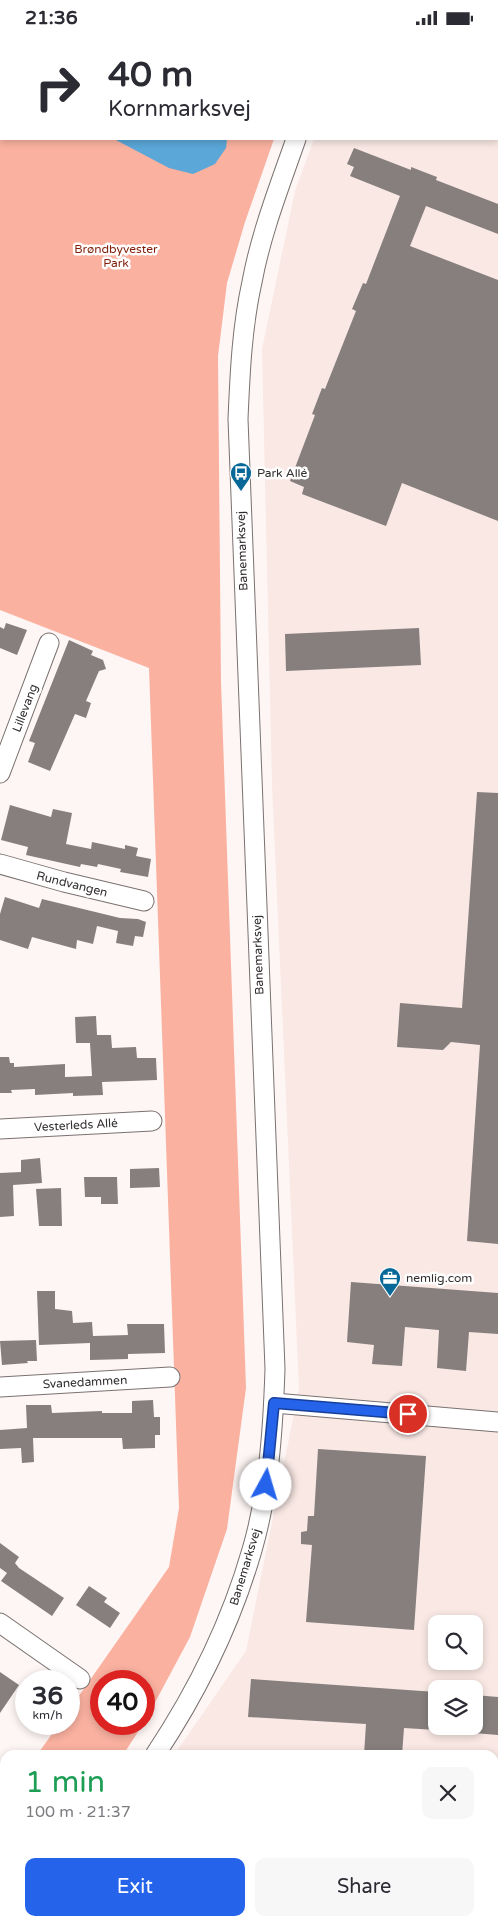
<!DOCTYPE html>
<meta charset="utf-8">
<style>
:root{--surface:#fff;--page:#f7f7f7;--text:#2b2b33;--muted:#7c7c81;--accent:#2563eb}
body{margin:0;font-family:"Varela Round",sans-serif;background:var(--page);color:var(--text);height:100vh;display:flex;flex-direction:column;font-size:19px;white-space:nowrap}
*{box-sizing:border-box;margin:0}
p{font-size:16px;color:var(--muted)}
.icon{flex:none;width:28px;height:28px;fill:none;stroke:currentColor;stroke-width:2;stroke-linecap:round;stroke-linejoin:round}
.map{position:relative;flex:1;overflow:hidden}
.side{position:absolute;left:0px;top:1715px;width:499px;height:176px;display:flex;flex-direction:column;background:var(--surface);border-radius:15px 15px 0 0;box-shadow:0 2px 8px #0003}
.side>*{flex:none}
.hud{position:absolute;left:0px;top:0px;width:499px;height:105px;box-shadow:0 2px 8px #0003;background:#fff;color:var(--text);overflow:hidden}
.buttons{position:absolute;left:428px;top:1580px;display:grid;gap:10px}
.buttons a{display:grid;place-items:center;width:55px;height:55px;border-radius:10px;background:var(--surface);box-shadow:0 2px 8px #0003;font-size:25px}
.speed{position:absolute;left:15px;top:1635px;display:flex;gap:10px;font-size:25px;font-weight:700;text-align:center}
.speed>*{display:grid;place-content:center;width:65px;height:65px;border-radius:50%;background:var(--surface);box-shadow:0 2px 8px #0003;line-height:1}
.speed small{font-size:12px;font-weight:400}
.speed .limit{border:8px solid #d22;background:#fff;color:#111}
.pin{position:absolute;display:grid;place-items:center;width:42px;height:42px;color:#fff;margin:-21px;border:2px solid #fff;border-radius:50%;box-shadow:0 1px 5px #0007}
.me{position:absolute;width:55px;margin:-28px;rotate:6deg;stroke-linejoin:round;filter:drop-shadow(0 0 4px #0008)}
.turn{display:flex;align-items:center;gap:18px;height:105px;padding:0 25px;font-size:22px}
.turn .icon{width:65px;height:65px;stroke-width:2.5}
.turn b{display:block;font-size:35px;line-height:42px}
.round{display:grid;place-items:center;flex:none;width:52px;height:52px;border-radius:10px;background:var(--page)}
.summary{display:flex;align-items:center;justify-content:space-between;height:85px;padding:0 25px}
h1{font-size:30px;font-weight:600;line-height:38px;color:#1e9e55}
.button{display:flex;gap:10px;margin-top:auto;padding:10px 25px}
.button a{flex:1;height:58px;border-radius:10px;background:var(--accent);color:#fff;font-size:20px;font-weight:600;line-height:58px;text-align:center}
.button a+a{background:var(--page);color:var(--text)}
.status{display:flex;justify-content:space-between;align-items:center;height:35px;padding:0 25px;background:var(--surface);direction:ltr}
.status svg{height:14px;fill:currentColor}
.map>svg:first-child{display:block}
.built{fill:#f9e8e4;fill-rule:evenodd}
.green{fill:#fab1a0}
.water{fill:#5aa7d8}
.building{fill:#867f7d}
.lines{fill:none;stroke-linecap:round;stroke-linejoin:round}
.minor-casing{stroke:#797270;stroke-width:21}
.minor{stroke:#fff;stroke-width:19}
.route-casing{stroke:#184099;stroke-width:12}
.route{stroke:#2563eb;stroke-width:9}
.labels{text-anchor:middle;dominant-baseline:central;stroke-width:5;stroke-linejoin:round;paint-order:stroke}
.park-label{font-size:12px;fill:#811f0b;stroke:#fff}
.poi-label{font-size:12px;fill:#312e2d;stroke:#fff;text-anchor:start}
.street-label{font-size:12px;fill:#312e2d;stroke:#fff}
</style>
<div class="status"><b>21:36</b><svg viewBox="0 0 49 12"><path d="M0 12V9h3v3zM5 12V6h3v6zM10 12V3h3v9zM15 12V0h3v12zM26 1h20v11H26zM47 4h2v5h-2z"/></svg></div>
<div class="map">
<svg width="498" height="1891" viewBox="0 0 498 1891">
<rect width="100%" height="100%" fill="#fef6f4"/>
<path class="built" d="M315,0H498V1891H55L58,1886H494V1720H174L246,1616L299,1354L272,749L262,314L295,156L314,104H498V1ZM436,1589H474V1626H436ZM436,1654H474V1691H436Z"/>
<g class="green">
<polygon points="0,0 169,1 1,1 1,104 274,104 245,187 227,248 218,321 221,647 246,1353 227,1494 190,1602 144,1688 144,1646 101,1646 101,1689 143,1689 123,1720 37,1720 59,1689 69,1689 69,1675 169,1532 179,1473 149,633 0,575"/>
<polygon points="5,1765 5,1886 7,1886 4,1891 0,1891 0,1772"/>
</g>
<polygon class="water" points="114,104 227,104 226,113 215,129 193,139 169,133"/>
<g class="building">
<polygon points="354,113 411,135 411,132 437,142 436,145 498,169 498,199 426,171 410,211 498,245 498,486 402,448 386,491 302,459 304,452 290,446 315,380 312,379 322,353 325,354 356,276 352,274 363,248 366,249 400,161 350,141 354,132 347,129"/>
<polygon points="6,588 27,595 17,620 0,613 0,592 4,594"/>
<polygon points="419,593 421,630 286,636 285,599"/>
<polygon points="69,605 93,616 91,620 103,625 106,634 99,636 86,666 91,668 86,683 75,679 50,736 28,727 35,708 29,706"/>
<polygon points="477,757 498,758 498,1209 467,1206 480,1010 451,1007 443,1015 397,1012 400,968 462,973"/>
<polygon points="10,770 51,782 53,774 72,778 66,809 91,814 92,807 125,814 125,810 138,813 136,821 151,824 148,842 120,837 121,834 98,829 97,832 81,829 80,832 26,820 28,812 1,805"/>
<polygon points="5,862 39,873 42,864 120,883 138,884 146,887 143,902 135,901 133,911 116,908 118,896 97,891 93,909 77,905 76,914 32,902 28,914 0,905 0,879"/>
<polygon points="96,981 97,1000 111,1000 112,1013 136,1012 137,1023 156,1023 157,1045 102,1047 103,1060 73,1061 73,1058 35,1060 35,1054 11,1055 12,1058 0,1058 0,1022 9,1022 10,1028 14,1028 14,1032 65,1029 65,1042 92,1041 90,1008 76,1008 75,982"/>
<polygon points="40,1123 42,1148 13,1150 14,1181 0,1182 0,1138 21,1137 21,1125"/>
<polygon points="159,1133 160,1152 130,1153 130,1134"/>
<polygon points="84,1142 117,1142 118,1169 101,1169 101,1162 85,1162"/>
<polygon points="61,1153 62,1191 39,1191 36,1154"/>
<polygon points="351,1247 498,1258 498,1299 469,1297 466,1336 437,1333 439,1295 405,1292 402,1331 372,1329 374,1310 347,1307"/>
<polygon points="37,1256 55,1256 55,1274 72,1276 73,1288 92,1287 93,1301 128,1300 127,1289 164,1289 165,1318 128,1319 128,1324 90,1325 90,1308 39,1310"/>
<polygon points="36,1305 37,1326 27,1326 28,1328 2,1330 0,1306"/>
<polygon points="153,1365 154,1382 160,1382 160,1400 155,1400 155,1413 123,1414 122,1403 33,1403 34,1427 22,1428 21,1413 0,1414 0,1395 27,1393 26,1370 51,1370 52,1378 102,1376 102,1378 132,1378 132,1366"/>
<polygon points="318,1414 426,1421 414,1595 306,1587 312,1510 301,1509 301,1497 307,1496 308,1481 314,1481"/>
<polygon points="0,1508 19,1522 15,1528 19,1533 64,1563 52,1581 1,1546 7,1538 0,1533"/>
<polygon points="89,1551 107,1563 104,1567 120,1578 110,1593 76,1570"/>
<polygon points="0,1637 19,1650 0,1678"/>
<polygon points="251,1644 436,1657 436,1695 404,1693 402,1720 364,1720 366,1689 248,1682"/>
<polygon points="474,1660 498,1662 498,1700 474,1698"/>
</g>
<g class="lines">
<g class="minor-casing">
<g id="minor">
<polyline points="240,0 244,1"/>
<polyline points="330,1 331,0"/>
<polyline points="0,738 49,608"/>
<polyline points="0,829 64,847 144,866"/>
<polyline points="0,1094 152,1086"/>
<polyline points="0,1352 170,1342"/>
<polyline points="274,1368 498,1387"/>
<polyline points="0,1588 80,1644"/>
<path d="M155,1720C197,1657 231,1588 252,1515C269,1457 273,1394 275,1334L238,384C240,337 242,292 252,247C261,198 280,150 296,104"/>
<polyline points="39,1891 42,1886"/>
</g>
</g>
<use href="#minor" class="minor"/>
</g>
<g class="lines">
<g class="route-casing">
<polyline id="route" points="266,1450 274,1368 408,1379"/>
</g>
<use href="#route" class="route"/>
</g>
<defs>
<g id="bus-pin" transform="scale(1.125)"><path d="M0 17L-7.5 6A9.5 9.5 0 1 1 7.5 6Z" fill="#086897" stroke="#fff"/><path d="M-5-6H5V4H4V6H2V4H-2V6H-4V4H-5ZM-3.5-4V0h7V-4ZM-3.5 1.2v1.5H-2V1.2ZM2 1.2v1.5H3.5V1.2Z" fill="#fff"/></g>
<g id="office-pin" transform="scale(1.125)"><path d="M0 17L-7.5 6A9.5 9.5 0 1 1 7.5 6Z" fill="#086897" stroke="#fff"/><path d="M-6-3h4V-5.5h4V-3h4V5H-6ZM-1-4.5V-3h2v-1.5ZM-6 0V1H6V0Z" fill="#fff"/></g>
</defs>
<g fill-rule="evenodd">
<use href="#bus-pin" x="241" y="438"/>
<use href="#office-pin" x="390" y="1243"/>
</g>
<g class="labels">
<g class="park-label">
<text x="116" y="214">Brøndbyvester<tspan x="116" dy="14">Park</tspan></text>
</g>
<g class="poi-label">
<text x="257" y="438">Park Allé</text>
<text x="406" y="1243">nemlig.com</text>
</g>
<g class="street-label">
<text transform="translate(242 516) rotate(-92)">Banemarksvej</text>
<text transform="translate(25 673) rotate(-69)">Lillevang</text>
<text transform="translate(72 849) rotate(14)">Rundvangen</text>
<text transform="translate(258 920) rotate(-92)">Banemarksvej</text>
<text transform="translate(76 1090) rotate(-3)">Vesterleds Allé</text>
<text transform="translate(85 1347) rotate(-3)">Svanedammen</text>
<text transform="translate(245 1532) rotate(-73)">Banemarksvej</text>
</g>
</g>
</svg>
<div class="buttons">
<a><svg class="icon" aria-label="search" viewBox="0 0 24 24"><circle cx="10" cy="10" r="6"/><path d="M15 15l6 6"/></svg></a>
<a><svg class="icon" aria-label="layers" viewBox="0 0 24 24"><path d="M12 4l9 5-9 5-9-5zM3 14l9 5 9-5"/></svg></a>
</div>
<div class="speed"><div>36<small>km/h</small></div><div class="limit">40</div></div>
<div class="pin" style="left:408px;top:1379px;background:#d93025"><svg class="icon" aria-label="arrive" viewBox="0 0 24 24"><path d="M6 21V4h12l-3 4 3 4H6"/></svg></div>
<svg class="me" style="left:266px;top:1450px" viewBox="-20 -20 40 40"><circle r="19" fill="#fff"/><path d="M0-13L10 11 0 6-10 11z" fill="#2563eb"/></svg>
<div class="hud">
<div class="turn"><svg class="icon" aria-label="right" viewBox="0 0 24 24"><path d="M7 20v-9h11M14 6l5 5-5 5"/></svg><div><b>40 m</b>Kornmarksvej</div></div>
</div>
<section class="side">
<div class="summary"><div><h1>1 min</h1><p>100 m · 21:37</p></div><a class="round"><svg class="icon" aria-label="close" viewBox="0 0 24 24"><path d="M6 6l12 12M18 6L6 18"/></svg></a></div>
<div class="button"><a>Exit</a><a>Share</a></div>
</section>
</div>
